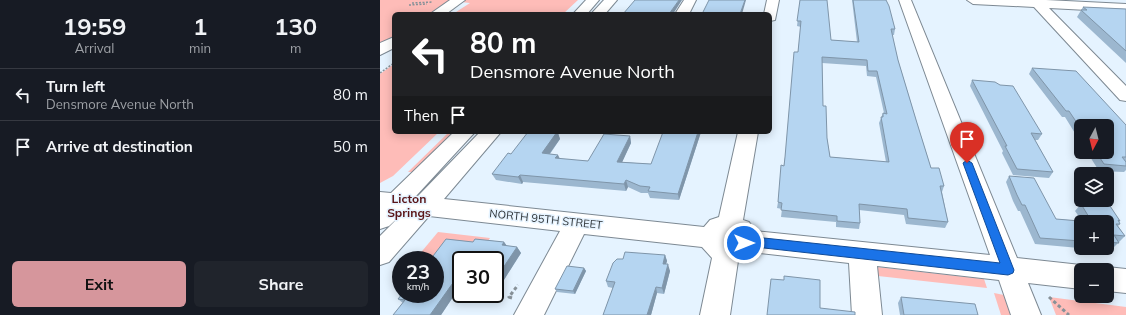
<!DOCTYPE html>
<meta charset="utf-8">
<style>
:root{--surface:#171b24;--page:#20242c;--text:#f1f3f6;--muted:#9ea1a6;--line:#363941;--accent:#d6969c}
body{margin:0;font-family:Mulish,sans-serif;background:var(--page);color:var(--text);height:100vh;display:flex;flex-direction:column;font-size:15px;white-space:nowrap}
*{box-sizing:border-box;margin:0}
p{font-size:13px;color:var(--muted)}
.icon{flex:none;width:22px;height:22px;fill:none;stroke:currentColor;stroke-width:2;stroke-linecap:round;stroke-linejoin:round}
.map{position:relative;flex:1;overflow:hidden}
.details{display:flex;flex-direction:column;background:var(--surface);width:380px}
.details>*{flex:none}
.guide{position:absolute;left:12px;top:12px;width:380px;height:122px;border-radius:6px;box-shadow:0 2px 10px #0003;background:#202124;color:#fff;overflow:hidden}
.needle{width:26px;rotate:187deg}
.controls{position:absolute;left:694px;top:119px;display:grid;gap:8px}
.controls a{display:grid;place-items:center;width:40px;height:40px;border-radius:6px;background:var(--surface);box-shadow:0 2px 10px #0003;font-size:20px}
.speed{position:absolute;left:12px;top:251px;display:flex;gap:8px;font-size:20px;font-weight:700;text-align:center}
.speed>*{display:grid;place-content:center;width:52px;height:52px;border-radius:50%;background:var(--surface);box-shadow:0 2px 10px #0003;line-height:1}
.speed small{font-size:10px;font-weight:400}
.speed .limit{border:2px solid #111;border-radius:6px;background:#fff;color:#111}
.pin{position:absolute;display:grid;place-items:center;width:34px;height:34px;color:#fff;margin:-41px -17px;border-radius:50% 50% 50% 0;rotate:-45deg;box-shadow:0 0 4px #0007}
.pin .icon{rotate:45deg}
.me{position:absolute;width:44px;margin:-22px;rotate:90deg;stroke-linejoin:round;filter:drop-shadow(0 0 3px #0008)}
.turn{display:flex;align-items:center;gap:14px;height:84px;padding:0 12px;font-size:18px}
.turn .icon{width:52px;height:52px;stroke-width:2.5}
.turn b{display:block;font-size:28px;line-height:34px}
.then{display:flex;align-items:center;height:38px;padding:0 12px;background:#0003;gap:8px;font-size:15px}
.eta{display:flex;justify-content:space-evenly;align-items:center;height:68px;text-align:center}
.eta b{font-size:24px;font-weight:700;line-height:28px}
.action{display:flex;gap:8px;margin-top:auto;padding:8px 12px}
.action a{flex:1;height:46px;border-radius:6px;background:var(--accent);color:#111;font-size:16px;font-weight:700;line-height:46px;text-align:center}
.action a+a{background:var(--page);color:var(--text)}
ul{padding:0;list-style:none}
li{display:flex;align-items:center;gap:12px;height:52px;padding:0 12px;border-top:1px solid var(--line)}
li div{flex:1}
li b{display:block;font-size:15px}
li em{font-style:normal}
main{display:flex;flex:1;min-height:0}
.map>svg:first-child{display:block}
.green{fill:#febcb8}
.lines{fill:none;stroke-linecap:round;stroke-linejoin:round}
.minor-casing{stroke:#7d8993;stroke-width:2}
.path-far1{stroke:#879198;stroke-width:1.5;stroke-dasharray:2 1.5;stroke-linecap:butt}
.path{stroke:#879198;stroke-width:3;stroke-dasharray:3.5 2.5;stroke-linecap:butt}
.minor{fill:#fff;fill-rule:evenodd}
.wall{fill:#9cb7cf;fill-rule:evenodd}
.shaded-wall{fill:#7f95a9}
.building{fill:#b5d5f1;stroke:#7f95a9;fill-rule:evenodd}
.route{fill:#1a73e8;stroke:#114b97}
.labels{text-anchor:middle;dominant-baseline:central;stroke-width:3;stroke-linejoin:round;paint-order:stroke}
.street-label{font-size:11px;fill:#2d3236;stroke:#e5f3ff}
.neighbourhood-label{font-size:12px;font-weight:bold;fill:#5a1518;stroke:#e5f3ff}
</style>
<main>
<section class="details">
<div class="eta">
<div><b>19:59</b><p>Arrival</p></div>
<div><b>1</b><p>min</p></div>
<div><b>130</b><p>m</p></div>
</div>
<ul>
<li><svg class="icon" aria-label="left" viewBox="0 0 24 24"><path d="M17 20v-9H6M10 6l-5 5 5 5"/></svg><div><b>Turn left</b><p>Densmore Avenue North</p></div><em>80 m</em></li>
<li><svg class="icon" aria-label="arrive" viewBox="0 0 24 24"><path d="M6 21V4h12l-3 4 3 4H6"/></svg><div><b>Arrive at destination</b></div><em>50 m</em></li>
</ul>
<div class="action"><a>Exit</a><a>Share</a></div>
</section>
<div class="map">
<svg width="746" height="315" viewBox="0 0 746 315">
<rect width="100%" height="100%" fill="#e5f3ff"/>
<g class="green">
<polygon points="0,0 74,0 52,14 14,14 14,37 0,46"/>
<polygon points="84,0 198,0 183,14 73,14 90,3 81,2"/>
<polygon points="14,64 14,132 59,132 13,176 0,183 0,74"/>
<polygon points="69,132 75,132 34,172 28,172"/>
<polygon points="58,232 110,238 106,244 56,258 38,256"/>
<polygon points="497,267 604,279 607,288 498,276"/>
<polygon points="614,293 624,295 632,315 621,315"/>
<polygon points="669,297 746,307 746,315 676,315"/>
</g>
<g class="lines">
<g class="minor-casing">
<g id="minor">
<polygon points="70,0 85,0 66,14 50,14"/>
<polygon points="206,0 219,0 207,14 193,14"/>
<polygon points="224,0 237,0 225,14 211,14"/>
<polygon points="304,0 316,0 309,14 295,14"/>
<polygon points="387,0 399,0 395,20 390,21 390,14 384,14"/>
<path d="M519,0H531L637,258L701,265L711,270H701V289L648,283L661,315H631L619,280L497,266L502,315H472L469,263L371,252L364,258L358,261L350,315H320L332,258L322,247L204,234L164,315H134L180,231L49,216L9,262L0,265V236L23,213L9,226L0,229V192L11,193L74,132H95L36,196H38L100,132H121L64,199L324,227L330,220L339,217L358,132H378L363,220L369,222L375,231L610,255ZM347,236H351L352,239L348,241L345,239Z"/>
<polygon points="587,0 666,0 746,4 746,12 669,8 746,86 746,101 740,100 654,7 593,4"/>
<polygon points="14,37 14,48 0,55 0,43"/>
<polygon points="727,267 746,269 746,293 727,291 727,270 718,270"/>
</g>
</g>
<g class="path-far1">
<polyline points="32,3 52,2"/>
<polyline points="29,5 47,4"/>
<polyline points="0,73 14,63"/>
</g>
<g class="path">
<polyline points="669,297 689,315"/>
<polyline points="132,298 129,297 138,285"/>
</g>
<use href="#minor" class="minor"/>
</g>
<g class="wall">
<path d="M420,0L451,40L477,42L472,0H506L515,29L514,35H512L518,60L537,123L551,168L564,186L562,192L568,222L565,228L526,224L524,215L479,210L480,223L479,229L456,227V222L401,217L402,209L397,208L398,202L405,157L421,27L417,26ZM442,63L486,66L487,76L496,77L504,113H503L499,123L506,162L450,157L447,138L443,106Z"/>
<polygon points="703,7 746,9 746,63 697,17"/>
<polygon points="652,68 746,125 746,170 744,172 719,171 707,152 727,152 701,126 701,143 685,117 682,117 649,74"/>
<polygon points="592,80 662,134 658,140 655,140 673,172 669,178 633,175 622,153 623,151 590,86"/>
<polygon points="321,132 299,200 270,198 268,193 261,193 248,187 246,191 143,182 142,184 116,180 112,174 131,154 178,133 180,139 170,154 178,155 179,159 208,161 250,136 251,143 242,162 271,164"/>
<path d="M629,176L676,219L702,221L695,211L701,204L740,221L739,222L740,224L738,226L745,236L732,249L722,248L721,250L655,244L640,211H638L633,201L626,182ZM701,222H727V248H701Z"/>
<polygon points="66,239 93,242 95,239 124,242 127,246 137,247 141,253 122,283 115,282 115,260 81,260 81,285 61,315 13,315 23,303 18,299 22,294 55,294 55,260 50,260"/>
<polygon points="285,255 287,261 286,264 290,271 284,294 277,293 271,315 223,315 233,288 228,287 226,281 243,259"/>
<polygon points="204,268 206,271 195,294 177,292 175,289"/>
<polygon points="521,297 598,315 520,315 518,303"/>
</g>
<g class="shaded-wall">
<polygon points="299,0 302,0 293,14 289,14"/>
<polygon points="365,0 366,0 362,14 360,14"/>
<polygon points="171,132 178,132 178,133 180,139 165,160 162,153"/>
<polygon points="318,132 321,132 299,200 298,194"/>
<polygon points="250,136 251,143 239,169 237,162"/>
<polygon points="178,155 181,161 175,158"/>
<polygon points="140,175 143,182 142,184 138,177"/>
<polygon points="246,180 248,187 246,191 244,184"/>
<polygon points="124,242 129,249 122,245"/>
<polygon points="137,247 141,253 122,283 117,277"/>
<polygon points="285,255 287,261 284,270 283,264"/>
<polygon points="288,264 290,271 284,294 282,288"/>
<polygon points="204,268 206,271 195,294 193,291"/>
<polygon points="80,273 81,274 81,285 61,315 50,315"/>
<polygon points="276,287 277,293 271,315 267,315"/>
</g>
<g class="building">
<polygon points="255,0 299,0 289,14 243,14"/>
<polygon points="329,0 365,0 360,14 322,14"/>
<path d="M420,0H447L451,40L479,42L473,0H506L509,6L515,29H511L518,60L537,123L551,168H559L564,186H560L568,222L528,218L527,209L479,204L480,223L457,221V216L401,210L402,203L398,202L401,165L404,166L405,157L414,52H418L421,21H417ZM442,57L487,60L488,71H497L507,114L503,113V117H501L509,162L450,157L447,138L446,106H443Z"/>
<polygon points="703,7 746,9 746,51 701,10 707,10"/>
<polygon points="652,68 696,71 746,125 746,157 742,157 746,162 746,166 724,164 716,152 727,152 727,126 701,126 701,129 689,111 686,111"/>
<polygon points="592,80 615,82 620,85 633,86 662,134 651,133 673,172 637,169 625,146 627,146"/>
<polygon points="148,132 177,132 162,153 178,155 175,158 208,161 224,134 250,136 237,162 271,164 283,132 318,132 298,194 268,191 270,187 260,186 246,180 244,184 140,175 138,177 112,174 128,153 131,154"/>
<polygon points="629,176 654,178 676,219 712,222 701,204 730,206 740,221 738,220 740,224 736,224 745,236 734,235 739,243 727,242 727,222 701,222 701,241 660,238 645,205 642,205 637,195"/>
<polygon points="66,239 93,242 95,239 124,242 122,245 137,247 117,277 115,277 115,260 81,260 81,273 80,273 50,315 13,315 25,300 18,299 22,294 55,294 55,260 50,260"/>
<polygon points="245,252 285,255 283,264 288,264 282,288 276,287 267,315 223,315 235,282 226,281 233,263 237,259 243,259"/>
<polygon points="187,266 204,268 193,291 175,289"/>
<polygon points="404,276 440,280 440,308 475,312 475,315 387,315 391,279 404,280"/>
<polygon points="521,297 595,304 598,315 524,315"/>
</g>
<path class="route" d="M587,160L592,163L634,270L633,273L628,275L384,248C376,247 367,248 360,246L359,243L361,238L365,236L620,263L583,163Z"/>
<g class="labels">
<g class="street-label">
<text transform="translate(166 219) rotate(6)">NORTH 95TH STREET</text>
</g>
<g class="neighbourhood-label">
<text x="29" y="198">Licton<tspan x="29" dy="14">Springs</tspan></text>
</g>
</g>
</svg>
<div class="controls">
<a><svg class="needle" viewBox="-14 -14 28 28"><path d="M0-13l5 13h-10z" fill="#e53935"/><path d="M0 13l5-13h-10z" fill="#9ea1a6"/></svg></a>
<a><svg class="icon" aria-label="layers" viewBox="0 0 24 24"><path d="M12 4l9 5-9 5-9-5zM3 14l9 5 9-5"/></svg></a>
<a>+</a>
<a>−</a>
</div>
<div class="speed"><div>23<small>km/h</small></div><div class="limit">30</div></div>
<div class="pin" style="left:587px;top:163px;background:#d93025"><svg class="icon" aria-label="arrive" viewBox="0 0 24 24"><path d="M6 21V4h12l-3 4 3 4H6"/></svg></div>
<svg class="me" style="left:364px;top:243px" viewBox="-20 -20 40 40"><circle r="17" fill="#1a73e8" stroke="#fff" stroke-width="3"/><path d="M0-11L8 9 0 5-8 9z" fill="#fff"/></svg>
<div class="guide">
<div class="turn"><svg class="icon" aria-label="left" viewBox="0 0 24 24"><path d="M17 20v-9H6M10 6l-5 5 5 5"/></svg><div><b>80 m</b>Densmore Avenue North</div></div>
<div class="then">Then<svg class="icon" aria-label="arrive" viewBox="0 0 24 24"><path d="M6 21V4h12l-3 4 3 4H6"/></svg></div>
</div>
</div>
</main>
